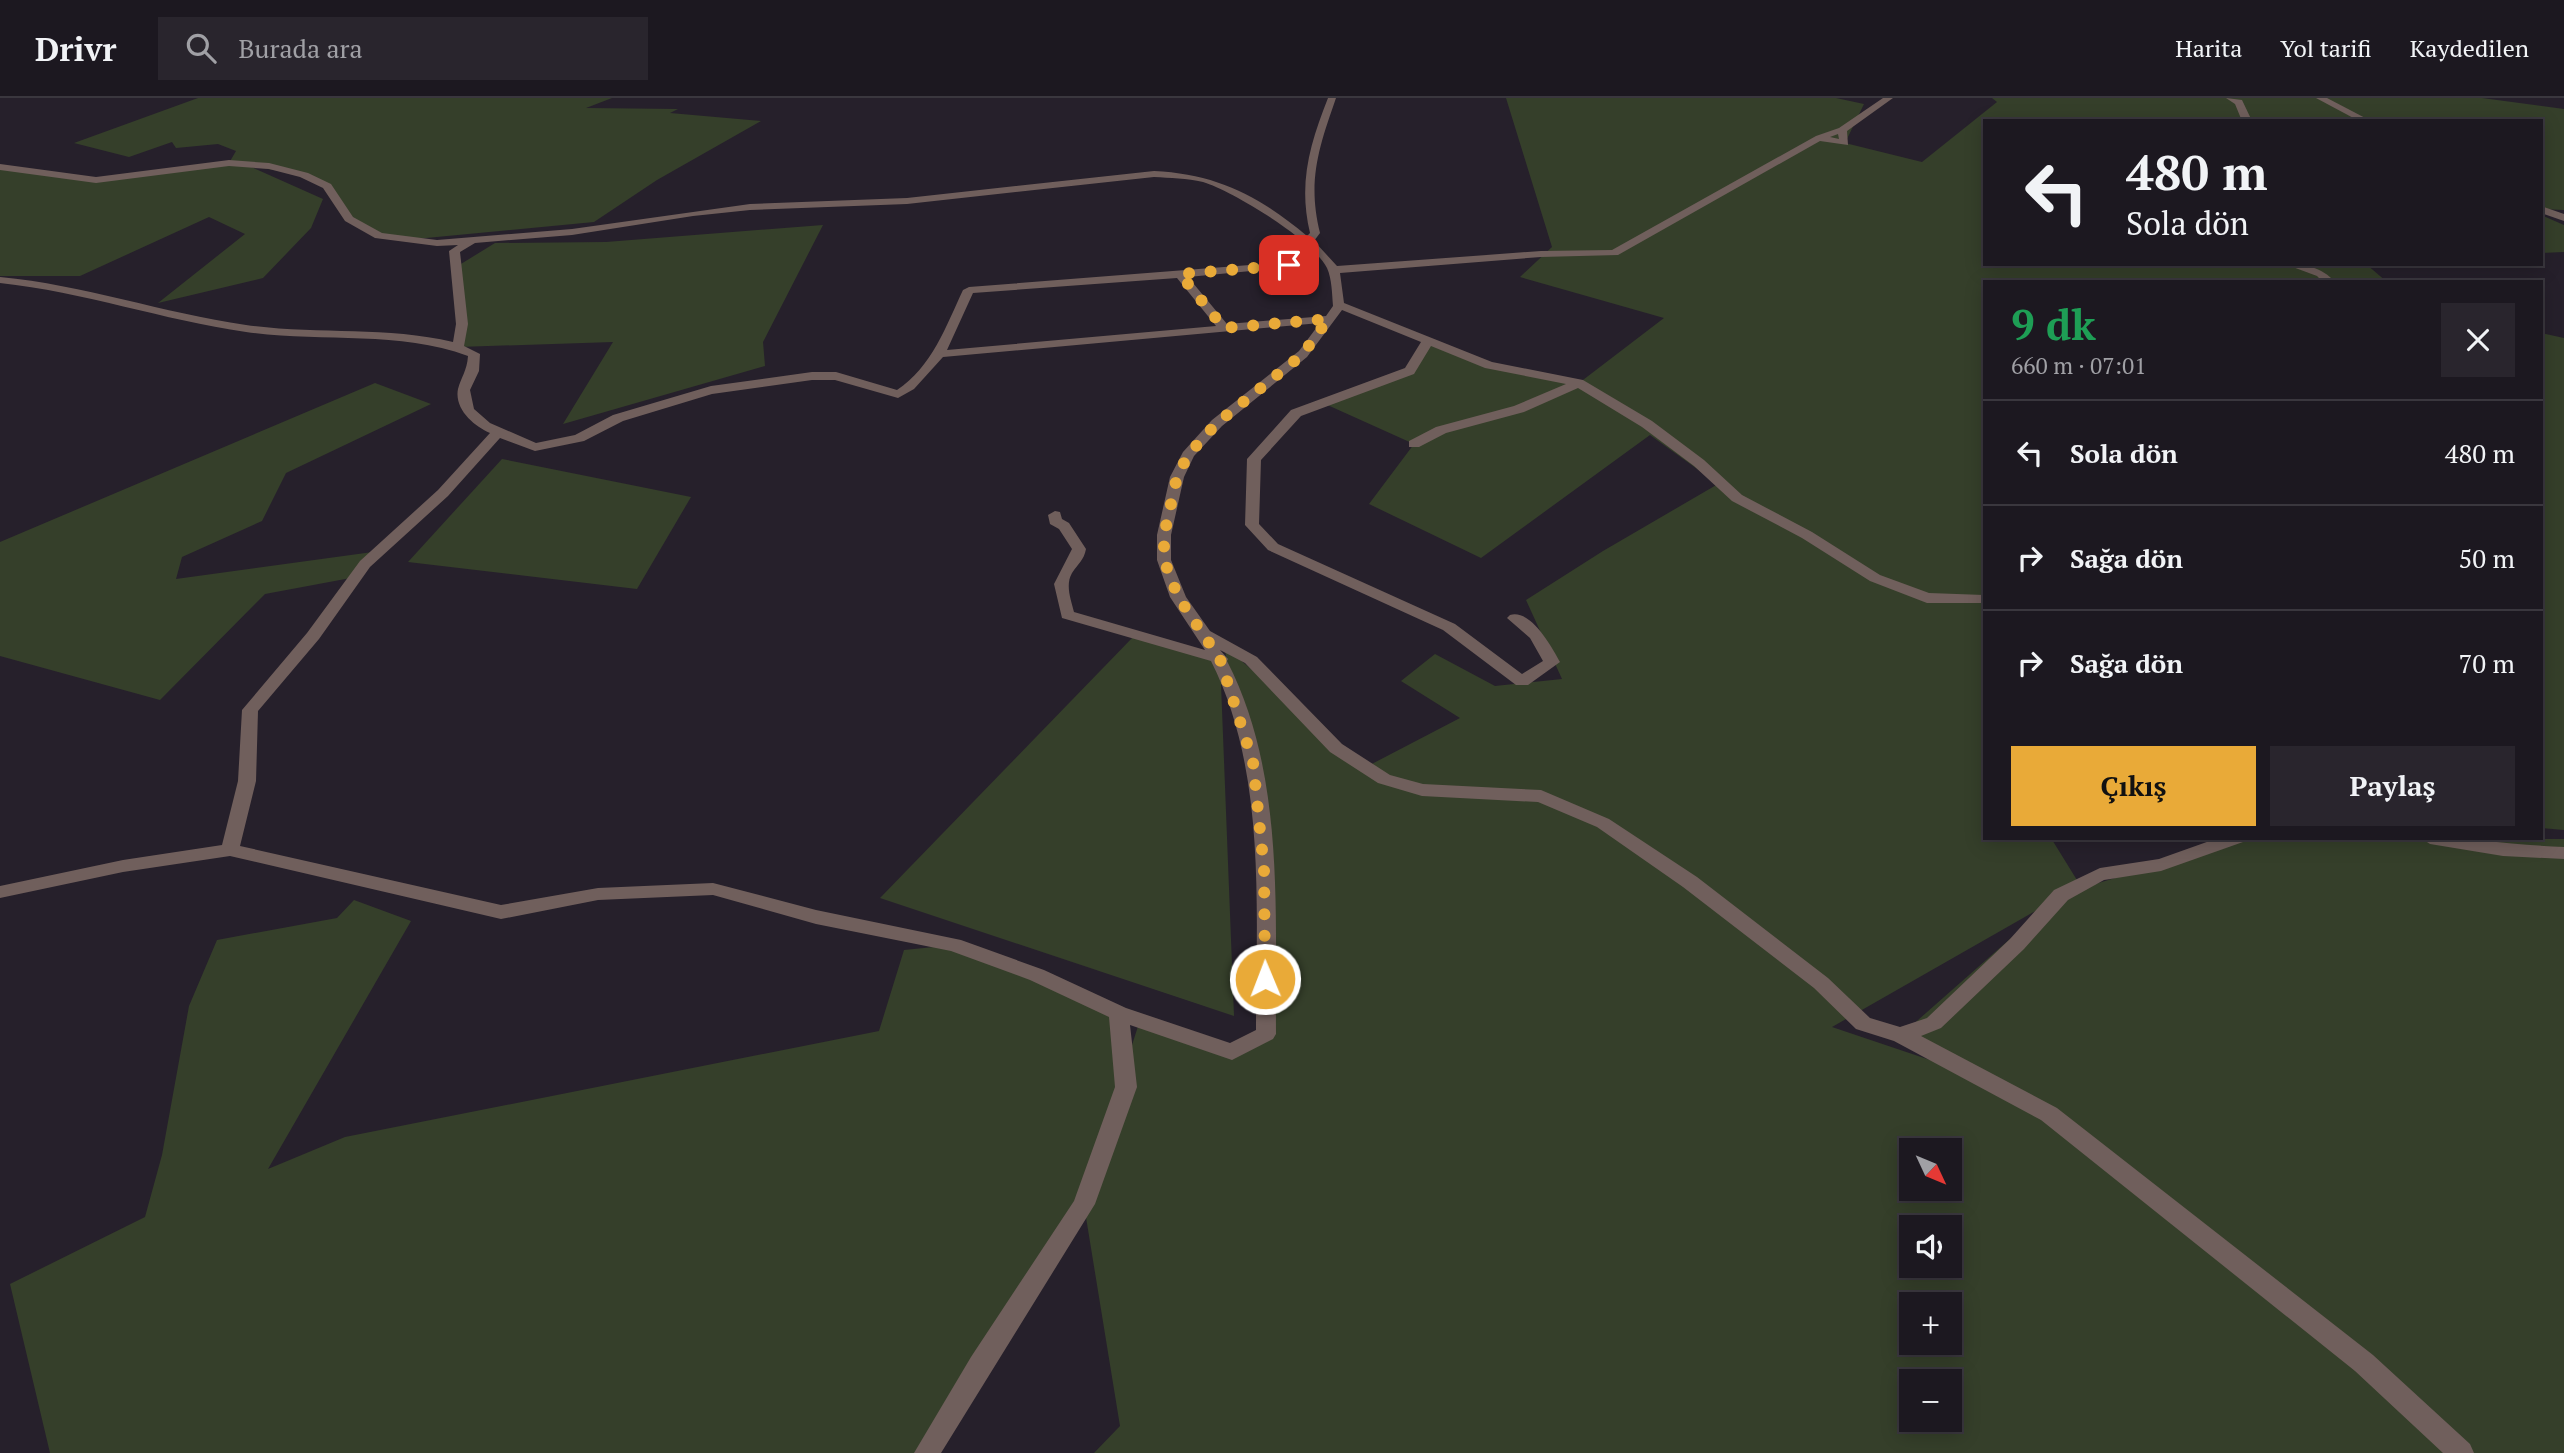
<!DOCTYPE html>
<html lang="tr">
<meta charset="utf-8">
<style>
:root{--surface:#1c1820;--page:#29252d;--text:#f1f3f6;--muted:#a0a0a5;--line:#3a373e;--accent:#e9aa38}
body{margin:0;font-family:"PT Serif",serif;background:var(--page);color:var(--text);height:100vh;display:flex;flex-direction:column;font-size:26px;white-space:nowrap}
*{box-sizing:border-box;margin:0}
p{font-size:23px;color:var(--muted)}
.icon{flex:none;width:38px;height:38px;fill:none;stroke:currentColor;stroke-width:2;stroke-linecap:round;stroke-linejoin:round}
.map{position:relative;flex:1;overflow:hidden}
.drawer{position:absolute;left:1983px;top:182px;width:560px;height:560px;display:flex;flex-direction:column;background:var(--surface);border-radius:0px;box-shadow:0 4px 18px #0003,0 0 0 2px var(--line)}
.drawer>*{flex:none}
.banner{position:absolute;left:1983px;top:21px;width:560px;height:147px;border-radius:0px;box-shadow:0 4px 18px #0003,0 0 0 2px var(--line);background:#1c1820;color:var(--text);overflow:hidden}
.needle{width:46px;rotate:134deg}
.tools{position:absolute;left:1899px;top:1040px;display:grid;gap:14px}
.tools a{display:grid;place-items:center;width:63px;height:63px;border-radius:0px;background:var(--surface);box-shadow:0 4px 18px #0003,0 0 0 2px var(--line);font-size:35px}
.pin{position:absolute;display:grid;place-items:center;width:60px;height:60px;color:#fff;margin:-30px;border-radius:14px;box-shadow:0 4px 10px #0006}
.me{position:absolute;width:77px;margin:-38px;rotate:359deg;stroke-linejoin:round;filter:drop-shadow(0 0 5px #0008)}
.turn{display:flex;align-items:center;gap:24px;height:147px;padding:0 28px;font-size:32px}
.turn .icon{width:91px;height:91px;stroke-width:2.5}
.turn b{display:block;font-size:49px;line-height:60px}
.round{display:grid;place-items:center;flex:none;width:74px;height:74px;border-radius:0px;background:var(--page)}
.head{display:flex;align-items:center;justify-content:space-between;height:119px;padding:0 28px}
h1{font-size:42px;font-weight:700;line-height:52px;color:#1e9e55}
.action{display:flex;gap:14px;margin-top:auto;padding:14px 28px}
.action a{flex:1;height:80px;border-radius:0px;background:var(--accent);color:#111;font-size:28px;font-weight:700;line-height:80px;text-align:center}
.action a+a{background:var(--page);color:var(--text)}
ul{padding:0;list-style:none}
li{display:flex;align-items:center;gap:21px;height:105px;padding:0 28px;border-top:2px solid var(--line)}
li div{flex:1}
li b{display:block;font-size:26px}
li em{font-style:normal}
header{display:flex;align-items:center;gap:42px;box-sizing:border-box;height:98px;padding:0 35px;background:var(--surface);border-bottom:2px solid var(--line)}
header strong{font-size:33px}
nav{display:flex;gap:38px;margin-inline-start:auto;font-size:24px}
.search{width:490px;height:63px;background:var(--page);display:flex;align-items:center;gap:18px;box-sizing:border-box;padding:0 24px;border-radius:0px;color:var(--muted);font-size:26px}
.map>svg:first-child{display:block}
.green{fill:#353f2a;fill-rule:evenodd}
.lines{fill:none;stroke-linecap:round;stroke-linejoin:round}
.minor{fill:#705f5c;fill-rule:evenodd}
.route{stroke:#e9aa38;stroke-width:12;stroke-dasharray:0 21.6}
</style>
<header>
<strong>Drivr</strong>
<div class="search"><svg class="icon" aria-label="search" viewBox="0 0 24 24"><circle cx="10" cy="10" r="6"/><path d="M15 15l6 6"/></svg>Burada ara</div>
<nav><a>Harita</a><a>Yol tarifi</a><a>Kaydedilen</a></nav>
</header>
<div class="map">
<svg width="2564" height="1355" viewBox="0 0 2564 1355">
<rect width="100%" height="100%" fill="#26202b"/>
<g class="green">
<polygon points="198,0 612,0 586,10 678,11 670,15 761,23 657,82 594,124 405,142 372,135 349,121 327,88 304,77 249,68 323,101 311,130 263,180 158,205 245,136 209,119 80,178 0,178 0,67 96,82 229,65 236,53 218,46 176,50 172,44 129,59 74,45"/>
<path d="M1506,0H1836L1864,6L1845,45L1922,64L1997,4L1992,0H2482L2564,11V112L2541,111V23H1984V166H2366L2387,184H1984V740H2051L2080,787L2069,794L2246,740L2564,741V1355H1094L1120,1328L1084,1107L927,1355H50L10,1186L145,1119L162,1057L189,908L217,842L337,820L354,802L411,823L268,1071L345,1039L879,933L904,852L954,847L1119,915L1125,969L1140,922L1232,954L1266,936L1259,725L1224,548L1366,669L1460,620L1401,583L1435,556L1495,588L1562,581L1526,502L1603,453L1718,386L1650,337L1481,460L1369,406L1414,346L1323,305L1410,273L1428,243L1489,267L1579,285L1664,220L1520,179L1552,149ZM2053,803L1901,937L1936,964L1832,929ZM1911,1052H1950V1090H1911ZM1911,1129H1950V1167H1911ZM1911,1206H1950V1244H1911ZM1911,1283H1950V1321H1911Z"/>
<polygon points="2541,117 2564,127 2564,154 2541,155"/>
<polygon points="823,127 763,244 765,268 563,326 613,244 458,249 456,169 495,145 606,144"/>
<polygon points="2541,235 2564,240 2564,732 2541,730"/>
<polygon points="375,285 431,306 286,375 262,423 182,459 176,481 380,453 356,479 265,496 160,602 0,558 0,444"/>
<polygon points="502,361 691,399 637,491 408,464"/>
<polygon points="1135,537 1220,561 1234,918 880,800"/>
</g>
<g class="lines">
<g class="minor">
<path d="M1328,0H1336C1319,49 1307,83 1320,135L1314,143L1337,168L1541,153L1612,152L1816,38L1839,30L1883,0H1893L1847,33L1848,47L1820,43L1618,157L1541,159L1340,175L1344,205L1492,264L1583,282L1652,323L1704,362L1742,397L1812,434L1880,477L1929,495L1984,497V505H1927L1870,483L1802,440L1732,403L1694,368L1642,329L1578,290L1524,314L1446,335L1419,349H1409V343L1436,329L1514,308L1566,286L1485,270L1431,248L1414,276L1301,318L1261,362L1259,426L1278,446L1455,526L1522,576L1543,563L1530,540L1507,520L1510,517C1531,511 1551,548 1560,564L1528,587H1516L1443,532L1268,452L1245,427L1247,361L1291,312L1405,270L1421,244L1342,212L1307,259L1222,328L1194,358L1184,379L1171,437V462L1186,499L1210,533L1257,559L1342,646L1390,677L1423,686L1541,692L1609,721L1697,779L1828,880L1870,920L1900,929L1927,920L2010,841L2054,792L2100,770L2159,761L2218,740H2246L2243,744L2161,773L2104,782L2068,802L2024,851L1941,930L1921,938L2057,1010L2373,1257L2470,1346L2474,1355H2443L2355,1273L2041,1022L1894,943L1856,931L1814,890L1683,789L1597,729L1538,704L1422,698L1378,685L1330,654L1245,565L1220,552L1228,561L1227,563C1285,675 1275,814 1276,936L1273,941L1232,962L1130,927L1137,989L1095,1106L941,1355H914L971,1259L1074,1103L1115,989L1109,919L1030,882L951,853L816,826L713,797L598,802L501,821L230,758L123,774L0,800V788L123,762L222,747L238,683L242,612L307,535L360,463L438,392L490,335C474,328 454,311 458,291C461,279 467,273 468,258C396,232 320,245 246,234C163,222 84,194 0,185V179C84,187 163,215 246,227C315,237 385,228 453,244L456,226L449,153L458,147L437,148L375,140L345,123L323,90L300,79L269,71L229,68L96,85L0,72V66L96,79L229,62L269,65L308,75L331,86L353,119L382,135L437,142L572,131L750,106L907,100L1154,73C1217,76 1259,98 1307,138L1310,135C1298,85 1310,46 1328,0ZM1838,36L1839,41L1830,39ZM1154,79C1170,80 1187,80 1203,84C1233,93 1313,142 1327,170C1332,181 1332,196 1333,208L1326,218L1227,226L1188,179L1293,169V165L1289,164L969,189L963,192C946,228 932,269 897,292L836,274H812L711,288L613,317L575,337L536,345L490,325L474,311L470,292L479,273L480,256L464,248L468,226L460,154L475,145L572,137L693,118L750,112L907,106ZM1177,180L1216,228L947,252L973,195ZM1320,225L1299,253L1212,322L1183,354L1170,379L1157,437V462L1170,499L1205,552L1074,514C1071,502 1065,487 1072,475C1078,466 1084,462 1086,451L1069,425L1062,421L1060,414L1055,413L1048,417L1050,426L1059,431L1072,451L1054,486L1062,520L1211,563C1267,674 1256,812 1256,932L1230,945L1126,910L1044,872L961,842L816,812L713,785L598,790L501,807L240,748L256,683L258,613L319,541L370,469L448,398L500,340L535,353L584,343L623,323L712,296L812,282H835L898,300L914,291L943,259Z"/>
<polygon points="2226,0 2242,2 2252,23 2242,23 2235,6"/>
<polygon points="2316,0 2327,0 2371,23 2359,23"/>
<polygon points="2541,108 2564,116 2564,123 2541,115"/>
<path d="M2285,166C2304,166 2322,169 2335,184H2323L2317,178Z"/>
<path d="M2421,740C2469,740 2516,747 2564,749V761L2503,758L2430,746Z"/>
</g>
</g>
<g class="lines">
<polyline class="route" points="1265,881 1264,771 1253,664 1220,561 1178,499 1164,462 1164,437 1177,379 1188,357 1217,325 1303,256 1328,221 1224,230 1180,176 1289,167"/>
</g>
</svg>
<div class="tools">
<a><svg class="needle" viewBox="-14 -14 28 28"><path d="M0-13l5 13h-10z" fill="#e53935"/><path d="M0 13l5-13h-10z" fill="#a0a0a5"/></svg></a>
<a><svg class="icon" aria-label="sound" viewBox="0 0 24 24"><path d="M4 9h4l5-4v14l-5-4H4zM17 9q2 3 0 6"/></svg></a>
<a>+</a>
<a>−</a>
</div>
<div class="pin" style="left:1289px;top:167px;background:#d93025"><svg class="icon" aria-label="arrive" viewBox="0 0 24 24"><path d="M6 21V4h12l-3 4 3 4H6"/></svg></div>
<svg class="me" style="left:1265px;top:881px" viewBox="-20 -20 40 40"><circle r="17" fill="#e9aa38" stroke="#fff" stroke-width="3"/><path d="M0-11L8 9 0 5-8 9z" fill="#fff"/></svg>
<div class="banner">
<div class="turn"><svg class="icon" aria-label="left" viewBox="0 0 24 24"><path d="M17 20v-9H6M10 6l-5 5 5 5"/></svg><div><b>480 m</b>Sola dön</div></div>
</div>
<section class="drawer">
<div class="head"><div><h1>9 dk</h1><p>660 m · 07:01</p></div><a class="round"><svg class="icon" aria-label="close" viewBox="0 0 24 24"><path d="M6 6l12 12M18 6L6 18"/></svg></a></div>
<ul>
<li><svg class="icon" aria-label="left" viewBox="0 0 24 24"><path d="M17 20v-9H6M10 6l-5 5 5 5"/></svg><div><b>Sola dön</b></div><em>480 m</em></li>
<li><svg class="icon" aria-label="right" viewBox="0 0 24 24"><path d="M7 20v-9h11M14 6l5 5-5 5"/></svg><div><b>Sağa dön</b></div><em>50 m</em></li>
<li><svg class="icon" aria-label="right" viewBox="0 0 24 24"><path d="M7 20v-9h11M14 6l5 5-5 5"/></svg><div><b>Sağa dön</b></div><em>70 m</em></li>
</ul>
<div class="action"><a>Çıkış</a><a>Paylaş</a></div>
</section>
</div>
